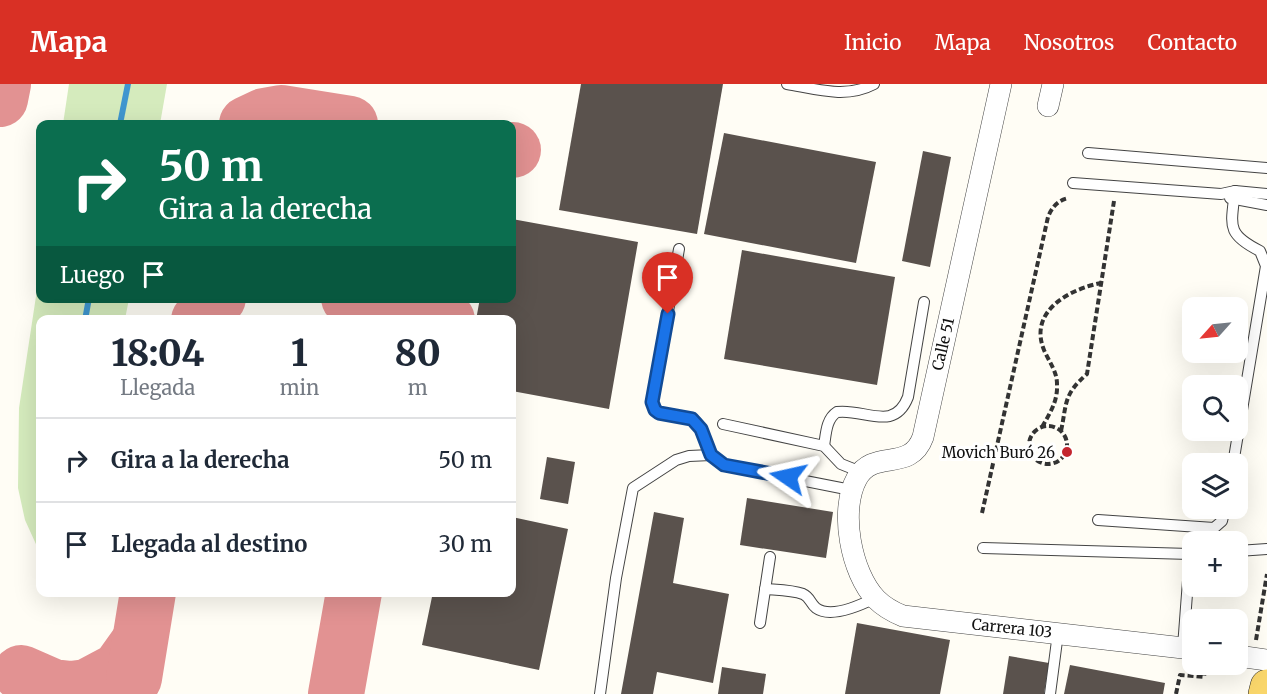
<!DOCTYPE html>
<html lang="es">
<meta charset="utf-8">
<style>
:root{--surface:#fff;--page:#f6f6f7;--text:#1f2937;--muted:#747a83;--line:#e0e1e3;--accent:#d93025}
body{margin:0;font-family:Merriweather,serif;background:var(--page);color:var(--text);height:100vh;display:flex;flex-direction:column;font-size:22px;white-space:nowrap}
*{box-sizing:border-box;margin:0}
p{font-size:20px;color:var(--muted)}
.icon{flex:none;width:33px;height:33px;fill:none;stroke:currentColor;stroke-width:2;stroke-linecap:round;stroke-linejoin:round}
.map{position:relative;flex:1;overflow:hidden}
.sheet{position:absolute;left:36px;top:231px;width:480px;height:282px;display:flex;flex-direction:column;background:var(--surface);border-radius:12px;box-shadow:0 6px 24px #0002}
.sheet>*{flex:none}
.hud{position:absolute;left:36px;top:36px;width:480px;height:183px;border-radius:12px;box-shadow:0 6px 24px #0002;background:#0b6e4f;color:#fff;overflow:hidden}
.needle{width:39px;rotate:243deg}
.controls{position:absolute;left:1182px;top:213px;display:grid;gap:12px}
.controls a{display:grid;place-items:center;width:66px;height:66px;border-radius:12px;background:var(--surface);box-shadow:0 6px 24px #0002;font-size:30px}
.pin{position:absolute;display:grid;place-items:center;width:51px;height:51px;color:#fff;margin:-62px -26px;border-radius:50% 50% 50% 0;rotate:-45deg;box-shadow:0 0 6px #0007}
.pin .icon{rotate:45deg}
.me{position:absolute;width:66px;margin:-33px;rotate:281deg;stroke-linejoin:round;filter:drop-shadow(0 0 4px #0008)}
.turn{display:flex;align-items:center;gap:21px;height:126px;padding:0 24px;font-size:27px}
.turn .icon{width:78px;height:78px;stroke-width:2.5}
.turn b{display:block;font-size:42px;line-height:51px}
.then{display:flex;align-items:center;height:57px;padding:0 24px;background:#0003;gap:12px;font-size:22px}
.eta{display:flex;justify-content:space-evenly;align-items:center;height:102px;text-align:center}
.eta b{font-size:36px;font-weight:800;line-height:42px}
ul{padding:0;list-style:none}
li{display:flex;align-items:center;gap:18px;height:84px;padding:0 24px;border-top:2px solid var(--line)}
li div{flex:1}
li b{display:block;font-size:22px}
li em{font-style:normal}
header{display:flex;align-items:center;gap:36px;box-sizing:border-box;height:84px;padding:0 30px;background:var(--accent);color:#fff}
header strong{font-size:28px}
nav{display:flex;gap:33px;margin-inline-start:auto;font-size:21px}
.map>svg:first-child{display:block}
.green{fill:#d5ebbd}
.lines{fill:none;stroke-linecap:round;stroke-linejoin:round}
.stream{stroke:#3f96cf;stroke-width:6}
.taxiway{stroke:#e29292;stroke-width:56}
.building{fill:#5a524d}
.lane-casing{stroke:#444;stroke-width:12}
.street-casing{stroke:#444;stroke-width:22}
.primary-casing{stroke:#222;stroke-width:34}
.path{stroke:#333;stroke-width:4;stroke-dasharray:6 3;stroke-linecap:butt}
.lane{stroke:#fff;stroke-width:10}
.street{stroke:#fff;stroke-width:21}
.primary{stroke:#f9d66b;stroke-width:33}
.route-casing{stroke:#114b97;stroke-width:15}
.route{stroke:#1a73e8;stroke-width:10}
.poi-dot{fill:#c4262e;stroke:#fff;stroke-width:2}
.labels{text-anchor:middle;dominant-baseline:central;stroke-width:6;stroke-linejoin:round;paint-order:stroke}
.street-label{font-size:15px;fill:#111;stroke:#fff}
.poi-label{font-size:15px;fill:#111;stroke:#fff;text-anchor:end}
</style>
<header>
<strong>Mapa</strong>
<nav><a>Inicio</a><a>Mapa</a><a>Nosotros</a><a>Contacto</a></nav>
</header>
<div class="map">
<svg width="1267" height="610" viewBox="0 0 1267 610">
<rect width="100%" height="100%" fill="#fffdf5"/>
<g class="green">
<polygon points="69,0 167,0 160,40 63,40"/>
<polygon points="40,186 40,214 129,215 125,235 40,236 40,469 25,436 18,404 19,324"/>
</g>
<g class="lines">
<g class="stream">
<polyline points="120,40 128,0"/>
<polyline points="85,236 89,214"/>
</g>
<g class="taxiway">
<polyline points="0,15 3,0"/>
<polyline points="247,40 264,32 281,29 350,40"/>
<polyline points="512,66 513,66"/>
<polyline points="349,214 447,236"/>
<polyline points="199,236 218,214"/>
<polyline points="21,589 53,603 71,605 87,603 119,586 139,558"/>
<polyline points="134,594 148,508"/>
<polyline points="336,610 354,508"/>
</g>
</g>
<g class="building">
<polygon points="581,0 723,0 697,150 559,126"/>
<polygon points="724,49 876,78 856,179 704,150"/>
<polygon points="923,67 951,73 930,183 902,177"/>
<polygon points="512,135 638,158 609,325 512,307 512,236 476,236 480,214 512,214"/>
<polygon points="742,166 895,193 877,301 724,275"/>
<polygon points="547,373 575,378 568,420 540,415"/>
<polygon points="747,414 833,428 826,474 740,461"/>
<polygon points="654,428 684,434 673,499 729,510 713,599 657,588 653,610 621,610"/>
<polygon points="512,433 568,445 539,586 422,561 433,508 512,508"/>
<polygon points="857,539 950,556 940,610 845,610"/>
<polygon points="1009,572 1049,579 1044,610 1003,610"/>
<polygon points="1070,581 1165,599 1163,610 1064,610"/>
<polygon points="722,583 766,590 763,610 718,610"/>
</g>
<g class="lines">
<g class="lane-casing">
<g id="lane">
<path d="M787,0C816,5 846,15 874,0"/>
<polyline points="1088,69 1267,84"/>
<polyline points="1073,99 1221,110 1235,107 1267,110"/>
<polyline points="1230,114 1267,121"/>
<path d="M679,165L652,318L653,322L659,329C669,331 683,331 692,335C708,343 701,368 724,381L851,406"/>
<polyline points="723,340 824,362 841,380 861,388"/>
<path d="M824,362C826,350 826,335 837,328C864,324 894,349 908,313L924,218"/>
<path d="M1233,380L1266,182L1260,167C1226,150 1231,142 1235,107"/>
<polyline points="1098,436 1214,444 1222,437 1225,424"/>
<polyline points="983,464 1190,470 1183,563"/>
<polyline points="1238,467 1267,465"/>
<path d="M765,505C777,506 792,506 803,510C810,513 810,519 816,524C831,535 861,521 875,514"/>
<polyline points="760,539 770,473"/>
<polyline points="600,610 616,494 633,404 676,376 689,372 711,371"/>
<polyline points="1050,610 1058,549"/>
</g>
</g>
<g class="street-casing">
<g id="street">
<path d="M1001,0L923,353C910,389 874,364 857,394C839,426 851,489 876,515C884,523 893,528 903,532L1192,565"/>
<polyline points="1048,22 1053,0"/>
<polyline points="1238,572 1267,576"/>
</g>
</g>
<g class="primary-casing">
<polyline id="primary" points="1265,610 1267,602"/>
</g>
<g class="path">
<circle cx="1048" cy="361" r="19"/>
<path d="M1042,343C1050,329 1058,317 1057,300C1057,287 1049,278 1044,266C1028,227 1070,205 1101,199"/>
<path d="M1061,347C1067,319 1063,311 1087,290L1114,117"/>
<path d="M982,429L1048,133C1052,123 1058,116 1069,114"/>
<polyline points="1256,556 1267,490"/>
<polyline points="1176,610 1180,591 1204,593 1206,580"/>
</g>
<use href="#lane" class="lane"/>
<use href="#street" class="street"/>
<use href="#primary" class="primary"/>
</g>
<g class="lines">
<g class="route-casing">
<polyline id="route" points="668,230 652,318 655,326 659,329 692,335 701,345 711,371 724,381 788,393"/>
</g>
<use href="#route" class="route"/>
</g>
<circle class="poi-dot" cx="1067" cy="368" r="6"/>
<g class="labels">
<g class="street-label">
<text transform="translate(943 260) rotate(-77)">Calle 51</text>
<text transform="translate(1012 544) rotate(6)">Carrera 103</text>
</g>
<g class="poi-label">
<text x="1055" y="368">Movich Buró 26</text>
</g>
</g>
</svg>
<div class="controls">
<a><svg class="needle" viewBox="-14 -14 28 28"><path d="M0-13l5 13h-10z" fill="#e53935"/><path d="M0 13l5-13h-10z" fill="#747a83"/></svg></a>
<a><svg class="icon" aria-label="search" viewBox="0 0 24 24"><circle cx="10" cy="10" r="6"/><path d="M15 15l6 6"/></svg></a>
<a><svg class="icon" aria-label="layers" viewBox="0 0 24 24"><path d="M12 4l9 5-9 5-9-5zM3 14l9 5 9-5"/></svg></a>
<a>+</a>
<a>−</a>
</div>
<div class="pin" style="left:668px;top:230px;background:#d93025"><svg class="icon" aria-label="arrive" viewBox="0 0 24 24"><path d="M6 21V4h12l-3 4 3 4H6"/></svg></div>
<svg class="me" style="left:788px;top:393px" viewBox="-20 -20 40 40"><path d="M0-17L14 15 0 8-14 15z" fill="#1a73e8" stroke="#fff" stroke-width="4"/></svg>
<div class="hud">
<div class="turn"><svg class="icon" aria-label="right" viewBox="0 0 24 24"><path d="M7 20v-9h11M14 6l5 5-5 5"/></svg><div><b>50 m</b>Gira a la derecha</div></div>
<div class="then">Luego<svg class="icon" aria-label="arrive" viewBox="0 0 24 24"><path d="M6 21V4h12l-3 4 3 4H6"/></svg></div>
</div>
<section class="sheet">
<div class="eta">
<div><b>18:04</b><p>Llegada</p></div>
<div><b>1</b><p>min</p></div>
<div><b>80</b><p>m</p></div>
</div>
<ul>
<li><svg class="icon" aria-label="right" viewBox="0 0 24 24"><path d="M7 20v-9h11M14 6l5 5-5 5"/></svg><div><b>Gira a la derecha</b></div><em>50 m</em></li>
<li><svg class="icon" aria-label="arrive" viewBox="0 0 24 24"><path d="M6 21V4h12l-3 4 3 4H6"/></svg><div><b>Llegada al destino</b></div><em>30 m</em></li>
</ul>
</section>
</div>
